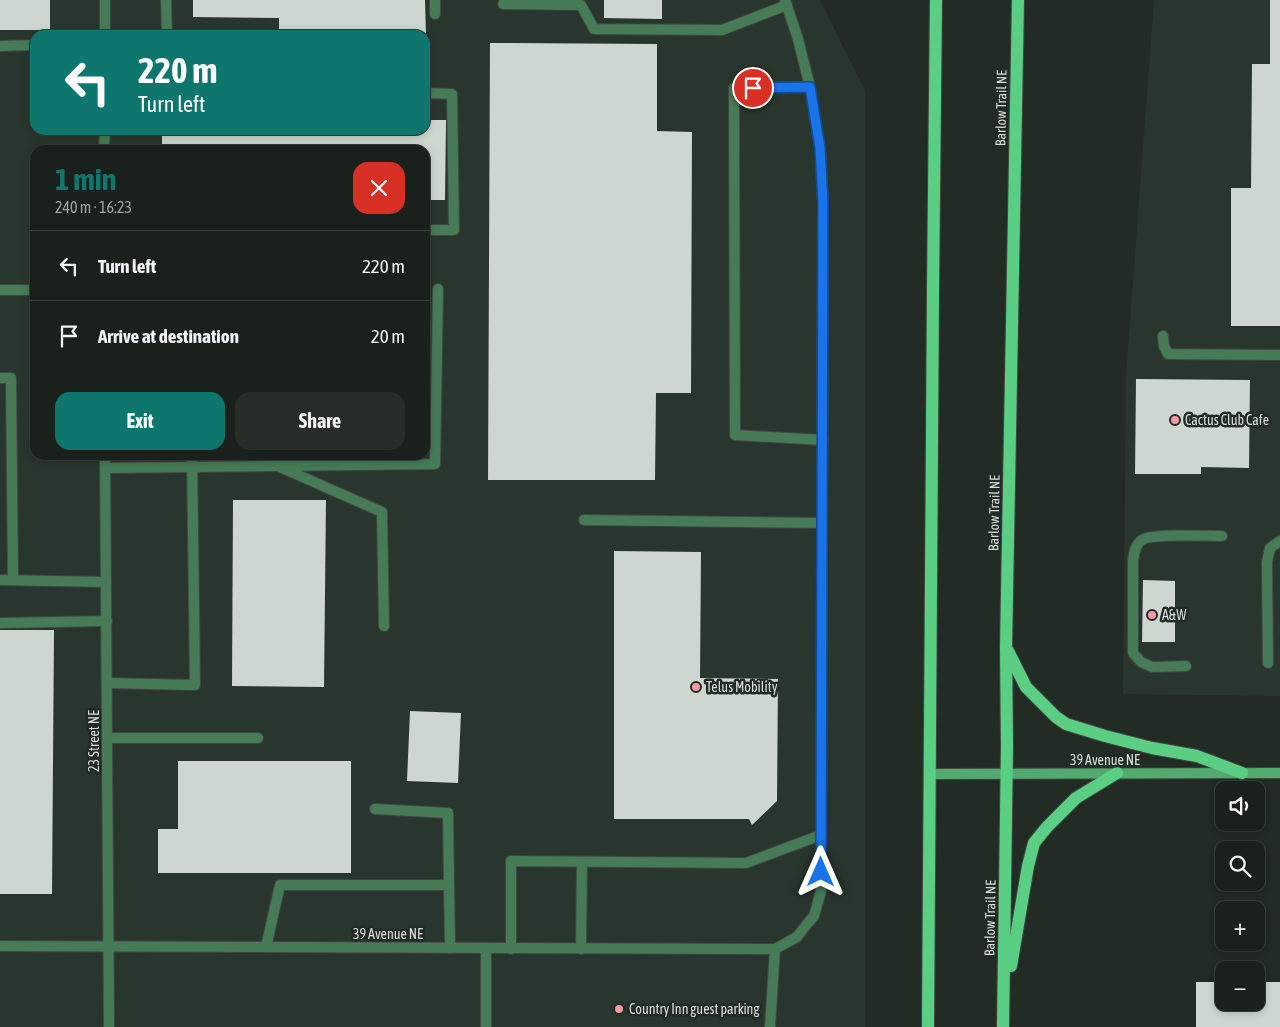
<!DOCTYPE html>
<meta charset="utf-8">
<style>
:root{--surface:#1a201c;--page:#272d29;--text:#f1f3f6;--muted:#9fa3a3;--line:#383e3b;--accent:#0f766e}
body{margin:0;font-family:"Asap Condensed",sans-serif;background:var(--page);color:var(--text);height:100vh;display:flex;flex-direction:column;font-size:19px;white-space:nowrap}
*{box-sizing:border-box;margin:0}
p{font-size:16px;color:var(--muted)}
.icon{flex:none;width:28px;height:28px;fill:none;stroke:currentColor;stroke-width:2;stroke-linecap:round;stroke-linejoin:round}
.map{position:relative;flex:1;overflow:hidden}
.panel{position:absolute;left:30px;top:145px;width:400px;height:315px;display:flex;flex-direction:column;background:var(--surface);border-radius:15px;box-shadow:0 2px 8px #0003,0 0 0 1px var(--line)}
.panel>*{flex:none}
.hud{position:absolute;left:30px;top:30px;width:400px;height:105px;border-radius:15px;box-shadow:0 2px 8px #0003,0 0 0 1px var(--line);background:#0f766e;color:#fff;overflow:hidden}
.controls{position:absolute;left:1215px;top:781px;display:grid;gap:10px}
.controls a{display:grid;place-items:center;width:50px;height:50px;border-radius:10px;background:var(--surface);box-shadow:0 2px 8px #0003,0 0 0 1px var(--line);font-size:25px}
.pin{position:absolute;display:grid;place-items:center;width:42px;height:42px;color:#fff;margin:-21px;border:2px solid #fff;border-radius:50%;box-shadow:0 1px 5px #0007}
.me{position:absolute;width:55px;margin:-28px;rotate:0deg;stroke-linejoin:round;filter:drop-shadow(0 0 4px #0008)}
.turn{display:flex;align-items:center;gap:18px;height:105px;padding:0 25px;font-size:22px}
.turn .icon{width:65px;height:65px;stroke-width:2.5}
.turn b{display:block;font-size:35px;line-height:42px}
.round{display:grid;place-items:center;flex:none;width:52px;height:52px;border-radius:15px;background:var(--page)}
.overview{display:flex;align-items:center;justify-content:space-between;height:85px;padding:0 25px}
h1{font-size:30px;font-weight:700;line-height:38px;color:var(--accent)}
.action{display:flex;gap:10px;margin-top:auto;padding:10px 25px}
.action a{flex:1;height:58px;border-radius:15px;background:var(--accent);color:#fff;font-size:20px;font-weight:700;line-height:58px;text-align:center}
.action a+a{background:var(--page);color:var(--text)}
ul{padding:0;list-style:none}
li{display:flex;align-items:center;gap:15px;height:70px;padding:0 25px;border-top:1px solid var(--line)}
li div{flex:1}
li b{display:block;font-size:19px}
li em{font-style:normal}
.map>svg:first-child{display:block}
.built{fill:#29362d;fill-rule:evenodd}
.building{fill:#cdd7cf}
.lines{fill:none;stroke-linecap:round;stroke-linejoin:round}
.lane-casing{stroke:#404842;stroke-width:12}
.street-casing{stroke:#404842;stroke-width:12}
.secondary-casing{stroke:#404842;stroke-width:12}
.primary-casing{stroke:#404842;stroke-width:14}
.lane{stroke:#477b57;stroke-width:10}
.street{stroke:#477b57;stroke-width:10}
.secondary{stroke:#53aa70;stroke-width:10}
.primary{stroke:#5acf84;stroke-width:12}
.route-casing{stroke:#114b97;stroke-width:12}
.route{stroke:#1a73e8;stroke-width:9}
.poi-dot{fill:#f49aa4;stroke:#232b25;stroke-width:2}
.labels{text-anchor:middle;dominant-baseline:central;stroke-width:5;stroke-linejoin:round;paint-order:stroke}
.street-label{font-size:14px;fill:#d9deda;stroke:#232b25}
.poi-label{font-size:14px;fill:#d9deda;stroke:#232b25;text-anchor:start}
</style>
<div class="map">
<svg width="1280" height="1027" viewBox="0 0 1280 1027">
<rect width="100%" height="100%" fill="#232b25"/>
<g class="built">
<path d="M0,0H820L865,91V1027H0ZM35,35H425V130H35ZM35,150H425V455H35Z"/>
<polygon points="1154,0 1280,0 1280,696 1123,694 1126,376"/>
</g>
<g class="building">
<rect x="0" y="0" width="50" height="30"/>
<polygon points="193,0 425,0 426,35 279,35 279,18 193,17"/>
<polygon points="604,0 662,0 662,19 604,18"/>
<polygon points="1270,0 1280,0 1280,326 1231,326 1231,188 1251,188 1252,64 1270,64"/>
<polygon points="490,43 657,44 657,131 692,132 691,393 656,393 655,480 488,480"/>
<polygon points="425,120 446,120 445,200 425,200 425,150 162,150 162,130 425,130"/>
<polygon points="1136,379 1250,380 1249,468 1201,467 1201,474 1135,474"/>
<polygon points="233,500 326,500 324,687 232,686"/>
<polygon points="614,551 701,552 700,678 778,679 777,801 752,825 749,819 614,819"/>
<polygon points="1143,580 1175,581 1175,642 1142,642"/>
<polygon points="0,630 54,630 52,894 0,894"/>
<polygon points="410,711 461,713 458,783 407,781"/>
<polygon points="178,761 351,761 351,873 158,873 158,829 178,829"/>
<polygon points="1196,982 1224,982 1224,1002 1256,1002 1256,982 1280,982 1280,1027 1196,1027"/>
</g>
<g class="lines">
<g class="lane-casing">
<g id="lane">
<polyline points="166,0 167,35"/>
<polyline points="435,0 435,14"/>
<polyline points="503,4 581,5 594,29 722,30 787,5"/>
<polyline points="0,46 35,45"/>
<polyline points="810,87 734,88 735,435 823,440"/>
<polyline points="425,93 452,94 454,230 425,230"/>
<polyline points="1163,336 1164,346 1168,354 1280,355"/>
<polyline points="0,378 11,378 13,580"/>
<polyline points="280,467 382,512 384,626"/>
<polyline points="105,468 435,464 438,289"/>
<polyline points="584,520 822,523"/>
<polyline points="0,580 106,582"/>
<polyline points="0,623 107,621"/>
<polyline points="1268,663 1267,562 1270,548 1280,541"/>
<path d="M1186,666L1152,667L1141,662L1133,653V561C1134,554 1135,544 1142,540C1151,533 1208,536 1222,536"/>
<polyline points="107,683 195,685 192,455"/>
<polyline points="108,738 258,738"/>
<polyline points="375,809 448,813 449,885"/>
<polyline points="266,947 280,885 449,885 450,948"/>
<polyline points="486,948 486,1027"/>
<polyline points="511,949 511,861 746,863 821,835"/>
<polyline points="581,949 582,862"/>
<polyline points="770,1027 775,949"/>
</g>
</g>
<g class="street-casing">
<g id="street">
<polyline points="105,35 105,0"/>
<polyline points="104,150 105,130"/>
<polyline points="0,290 35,290"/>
<polyline points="105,455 109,1027"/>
<polyline points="0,946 775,949 797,937 807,924 814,916 821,891 823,202 820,148 810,87 798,39 785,0"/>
</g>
</g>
<g class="secondary-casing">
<polyline id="secondary" points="930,774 1280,773"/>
</g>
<g class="primary-casing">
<g id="primary">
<polyline points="1008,651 1026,687 1056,717 1066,724 1105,736 1152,748 1197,756 1242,773"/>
<polyline points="1011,966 1028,866 1034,843 1047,827 1076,798 1117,773"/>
<polyline points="928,1027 933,290 936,0"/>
<polyline points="1003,1027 1007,746 1006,648 1018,0"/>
</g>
</g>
<use href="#lane" class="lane"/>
<use href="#street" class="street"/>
<use href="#secondary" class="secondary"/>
<use href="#primary" class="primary"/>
</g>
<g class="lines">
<g class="route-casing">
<polyline id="route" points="753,88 810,87 820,148 823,202 821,872"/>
</g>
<use href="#route" class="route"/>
</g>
<g class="poi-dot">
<circle cx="1175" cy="420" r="5"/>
<circle cx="1152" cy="615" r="5"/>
<circle cx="696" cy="687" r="5"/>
<circle cx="619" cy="1009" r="5"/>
</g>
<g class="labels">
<g class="street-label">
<text transform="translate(1001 108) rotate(-89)">Barlow Trail NE</text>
<text transform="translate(994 513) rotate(-89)">Barlow Trail NE</text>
<text transform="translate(94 741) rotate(-90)">23 Street NE</text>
<text x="1105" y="760">39 Avenue NE</text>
<text transform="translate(990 918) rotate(-89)">Barlow Trail NE</text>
<text x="388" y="934">39 Avenue NE</text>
</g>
<g class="poi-label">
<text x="1185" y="420">Cactus Club Cafe</text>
<text x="1162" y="615">A&amp;W</text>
<text x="706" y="687">Telus Mobility</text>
<text x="629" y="1009">Country Inn guest parking</text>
</g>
</g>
</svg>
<div class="controls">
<a><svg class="icon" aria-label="sound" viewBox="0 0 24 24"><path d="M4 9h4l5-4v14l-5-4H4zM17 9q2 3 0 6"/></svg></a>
<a><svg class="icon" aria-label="search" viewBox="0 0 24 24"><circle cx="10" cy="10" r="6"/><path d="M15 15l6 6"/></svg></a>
<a>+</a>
<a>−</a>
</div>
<div class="pin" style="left:753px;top:88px;background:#d93025"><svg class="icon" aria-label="arrive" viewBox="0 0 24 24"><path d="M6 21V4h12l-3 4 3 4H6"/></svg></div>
<svg class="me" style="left:821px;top:872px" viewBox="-20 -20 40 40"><path d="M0-17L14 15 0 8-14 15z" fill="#1a73e8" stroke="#fff" stroke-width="4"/></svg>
<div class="hud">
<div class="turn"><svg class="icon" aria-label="left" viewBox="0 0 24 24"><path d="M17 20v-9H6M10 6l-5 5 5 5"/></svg><div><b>220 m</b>Turn left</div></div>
</div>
<section class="panel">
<div class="overview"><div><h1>1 min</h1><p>240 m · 16:23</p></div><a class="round" style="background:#d93025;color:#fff"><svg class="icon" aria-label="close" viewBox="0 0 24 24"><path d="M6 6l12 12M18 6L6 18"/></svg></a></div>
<ul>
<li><svg class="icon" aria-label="left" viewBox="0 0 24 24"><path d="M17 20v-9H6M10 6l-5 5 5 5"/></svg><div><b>Turn left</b></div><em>220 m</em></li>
<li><svg class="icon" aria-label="arrive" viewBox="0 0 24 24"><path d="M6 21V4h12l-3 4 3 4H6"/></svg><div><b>Arrive at destination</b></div><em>20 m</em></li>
</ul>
<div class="action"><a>Exit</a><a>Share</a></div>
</section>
</div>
